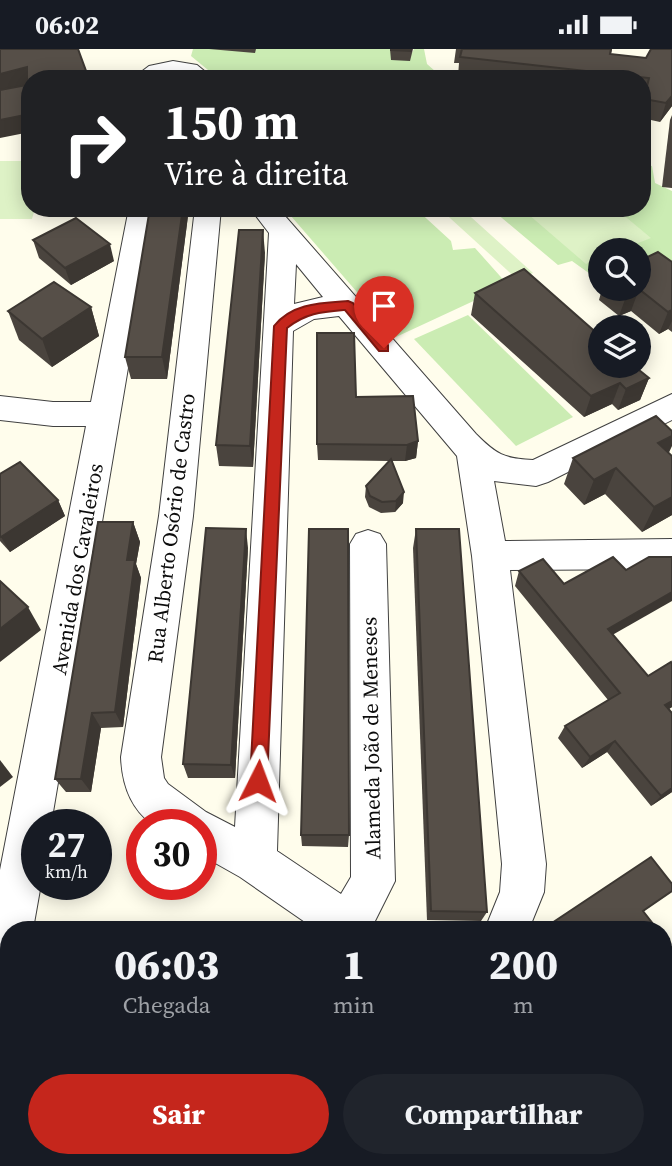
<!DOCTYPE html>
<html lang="pt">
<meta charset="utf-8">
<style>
:root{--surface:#171b24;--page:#20242c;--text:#f1f3f6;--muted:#9ea1a6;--accent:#c5261c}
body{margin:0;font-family:"Source Serif 4",serif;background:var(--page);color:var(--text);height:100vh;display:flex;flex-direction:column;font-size:26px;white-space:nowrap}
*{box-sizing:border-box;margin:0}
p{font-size:23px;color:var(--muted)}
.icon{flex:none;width:38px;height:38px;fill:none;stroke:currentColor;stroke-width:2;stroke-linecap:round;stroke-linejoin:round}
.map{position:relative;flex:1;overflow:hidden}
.panel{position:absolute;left:0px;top:872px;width:672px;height:247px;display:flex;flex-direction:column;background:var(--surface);border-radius:28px 28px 0 0;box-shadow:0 4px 18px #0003}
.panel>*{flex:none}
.top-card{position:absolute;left:21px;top:21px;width:630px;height:147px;border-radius:28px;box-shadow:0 4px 18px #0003;background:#202124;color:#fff;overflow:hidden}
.controls{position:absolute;left:588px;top:189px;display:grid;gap:14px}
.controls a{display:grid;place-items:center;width:63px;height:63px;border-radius:50%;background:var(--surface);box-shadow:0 4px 18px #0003;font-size:35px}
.speed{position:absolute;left:21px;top:760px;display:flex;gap:14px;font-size:35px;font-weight:700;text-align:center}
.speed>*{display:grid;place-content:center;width:91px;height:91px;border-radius:50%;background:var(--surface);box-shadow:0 4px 18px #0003;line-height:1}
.speed small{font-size:18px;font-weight:400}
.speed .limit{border:10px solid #d22;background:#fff;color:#111}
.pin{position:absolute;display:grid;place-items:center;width:60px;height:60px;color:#fff;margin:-72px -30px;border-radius:50% 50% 50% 0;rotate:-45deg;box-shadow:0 0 7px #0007}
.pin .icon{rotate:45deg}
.me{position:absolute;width:77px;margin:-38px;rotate:3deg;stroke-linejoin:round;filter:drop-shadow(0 0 5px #0008)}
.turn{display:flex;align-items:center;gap:24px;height:147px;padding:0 28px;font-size:32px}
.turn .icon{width:91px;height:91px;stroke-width:2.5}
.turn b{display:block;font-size:49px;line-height:60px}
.eta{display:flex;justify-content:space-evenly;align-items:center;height:119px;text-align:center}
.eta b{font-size:42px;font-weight:800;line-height:49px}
.action{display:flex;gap:14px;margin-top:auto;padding:14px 28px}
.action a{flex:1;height:80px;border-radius:42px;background:var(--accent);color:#fff;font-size:28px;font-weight:800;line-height:80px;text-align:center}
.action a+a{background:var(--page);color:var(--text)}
.status{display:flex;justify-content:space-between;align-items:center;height:49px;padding:0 35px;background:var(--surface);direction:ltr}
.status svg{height:19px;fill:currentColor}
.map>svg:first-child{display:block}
.industrial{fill:#ece0ec}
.green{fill:#cbecb3}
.pitch{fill:#def2c6}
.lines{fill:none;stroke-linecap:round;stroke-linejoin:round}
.stream{stroke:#2f82d6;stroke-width:10}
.minor-casing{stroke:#404040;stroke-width:2}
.minor{fill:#fff;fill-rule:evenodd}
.wall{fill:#4a443e}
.shaded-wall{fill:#3c3732}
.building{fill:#564f48;stroke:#3c3732;stroke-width:2}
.route{fill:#c5261c;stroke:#801912;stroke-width:2}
.labels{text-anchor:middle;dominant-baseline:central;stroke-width:7;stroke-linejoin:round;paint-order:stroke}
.street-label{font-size:21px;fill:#0d0d0d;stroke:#fff}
</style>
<div class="status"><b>06:02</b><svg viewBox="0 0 49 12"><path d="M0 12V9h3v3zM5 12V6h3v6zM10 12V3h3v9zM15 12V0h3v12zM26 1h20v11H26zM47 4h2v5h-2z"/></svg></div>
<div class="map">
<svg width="672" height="1117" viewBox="0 0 672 1117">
<rect width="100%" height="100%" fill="#fffdec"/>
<polygon class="industrial" points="9,951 9,1110 423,1110 436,1117 0,1117 0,952"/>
<g class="green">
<polygon points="193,0 395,0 408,11 414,0 424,0 427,15 444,30 219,30 191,7"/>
<polygon points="642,115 652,117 655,134 672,142 672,236 641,211 639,212 639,201 600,201 600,232 572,212 558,216 490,159 642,159"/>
<polygon points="284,159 415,159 451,192 453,201 475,199 508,236 396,288"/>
<polygon points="468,266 573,368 516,397 414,290"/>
</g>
<g class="pitch">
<polygon points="0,112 30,112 30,159 35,159 32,170 0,170"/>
<polygon points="439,159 461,159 533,224 518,231"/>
<polygon points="521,159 615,159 651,189 620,201 600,201 600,209 586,215"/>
</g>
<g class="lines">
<polyline class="stream" points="663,1049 672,1052"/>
<g class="minor-casing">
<g id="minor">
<polygon points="173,12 197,16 214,30 187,30 173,26 160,30 132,30 149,17"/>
<polygon points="129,159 155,159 51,775 37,775 37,835 41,835 33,880 9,880 9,959 0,962 0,821 86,377 53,377 0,371 0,347 53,353 91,353"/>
<path d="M195,159H221L193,467L161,708L164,729L168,735L206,763L235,778L269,184L250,159H278L476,385C497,406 503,409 533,411L672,345V371L548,433L536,437L494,432L505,492L672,490V520L510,521L546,815L544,843L529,880H485L500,843L502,815L472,507L457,407L339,267L314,270L293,282L277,802L341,845L351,828L350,495L356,485L368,481L380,485L386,495L395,832L374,874L376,880H315L240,828L201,806V775H152C130,759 122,734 121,708L159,467ZM296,215L323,248L294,255Z"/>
</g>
</g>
<use href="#minor" class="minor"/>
</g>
<g class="wall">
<polygon points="209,0 256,0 255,4"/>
<polygon points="390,0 413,0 410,12 391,11"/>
<polygon points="456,0 612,0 611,5 646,9 672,0 672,57 660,73 642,69 642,52 643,47 642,47 642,30 484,30 458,27 459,14 454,14"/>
<polygon points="672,66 672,139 662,138 670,71"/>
<polygon points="80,159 97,159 88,164"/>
<polygon points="189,159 167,330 131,330 125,308"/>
<polygon points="33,191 114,212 71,236 39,209"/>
<polygon points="265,204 253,418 219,417 216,396"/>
<polygon points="672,213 672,283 668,280 659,285 631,262 619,267 599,251 602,240 639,240"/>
<polygon points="475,244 649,329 640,351 618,361 612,355 584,368 471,266"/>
<polygon points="91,258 99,287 52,318 19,291 8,262"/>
<polygon points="356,348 418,392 416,409 405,412 391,412 403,454 395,463 381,464 369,458 365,448 366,437 389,412 318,411 317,395"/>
<polygon points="669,404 672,466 642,483 605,445 584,456 564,435 573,409"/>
<polygon points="0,425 58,451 65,467 10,503 0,492"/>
<polygon points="133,473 140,493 136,515 141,529 123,678 101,679 91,743 66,743 55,730"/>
<polygon points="416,480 487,863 481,872 427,871 413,499"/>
<polygon points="248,499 235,729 188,729 183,715"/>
<polygon points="626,521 613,586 648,627 672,615 672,658 669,660 672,743 651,757 607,703 582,719 558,689 565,677 608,651 515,537 519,522 564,535"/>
<polygon points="301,786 349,786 348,798 302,797"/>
</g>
<g class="shaded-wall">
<polygon points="27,18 30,36 0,43 0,25"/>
<polygon points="672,47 672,57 660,73 666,54"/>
<polygon points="30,65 30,83 0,89 0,71"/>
<polygon points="87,159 97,159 88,164"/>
<polygon points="183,159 189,159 167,330 162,308"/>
<polygon points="263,181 265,204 253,418 250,397"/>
<polygon points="110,195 114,212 71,236 65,219"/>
<polygon points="639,240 631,262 619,267 627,245"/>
<polygon points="91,258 99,287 52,318 42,290"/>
<polygon points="672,261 672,272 668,280 659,285 668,263"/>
<polygon points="649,329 640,351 618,361 626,340"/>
<polygon points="620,334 612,355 584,368 591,347"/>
<polygon points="672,387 672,397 666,410 658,394"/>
<polygon points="418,392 416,409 405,412 407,396"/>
<polygon points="616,419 605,445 584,456 594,431"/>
<polygon points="404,443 403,454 395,463 396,452"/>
<polygon points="672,448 672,466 642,483 654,458"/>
<polygon points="58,451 65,467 10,503 1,488"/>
<polygon points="133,473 140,493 136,515 141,529 123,678 115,663 127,511"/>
<polygon points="246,480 248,499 235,729 231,716"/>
<polygon points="672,543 672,552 600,593 608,580"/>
<polygon points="28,558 41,581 0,613 0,580"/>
<polygon points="672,652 672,658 656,668 665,656"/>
<polygon points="92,664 101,679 91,743 81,730"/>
<polygon points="615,692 607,703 582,719 590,708"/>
<polygon points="0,711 13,728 0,738"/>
<polygon points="672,739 672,743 651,757 661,747"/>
<polygon points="222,1110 229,1110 235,1113 231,1114"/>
</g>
<g class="building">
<polygon points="0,0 78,0 89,30 30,30 30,65 0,71 0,41 27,36 27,18 0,25"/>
<polygon points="391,0 411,0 411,2 391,1"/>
<polygon points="462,0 611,0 610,5 646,9 651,0 672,0 672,47 666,54 644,50 649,29 460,8"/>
<polygon points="150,159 183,159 162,308 125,308"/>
<polygon points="76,169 110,195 65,219 33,191"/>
<polygon points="239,181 263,181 250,397 216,396"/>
<polygon points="658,203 672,213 672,261 668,263 639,240 639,212"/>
<polygon points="524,220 600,287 600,317 634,317 649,329 626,340 620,334 591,347 475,244"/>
<polygon points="54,233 91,258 42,290 8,262"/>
<polygon points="620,240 638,240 627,245"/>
<polygon points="317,284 354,284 356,348 413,347 418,392 407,396 317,395"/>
<polygon points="656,367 672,382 672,387 658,394 672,407 672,448 654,458 616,419 594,431 573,409"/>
<polygon points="391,410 404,443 396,452 382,453 370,447 366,437"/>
<polygon points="20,413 58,451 1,488 0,487 0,425"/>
<polygon points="98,473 133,473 127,511 135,511 115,663 92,664 81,730 55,730"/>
<polygon points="206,479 246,480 231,716 183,715"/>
<polygon points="309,480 348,480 349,786 301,786"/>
<polygon points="416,480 459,480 487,863 431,862"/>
<polygon points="613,508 626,521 649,508 672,508 672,543 608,580 648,627 671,613 672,615 672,652 665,656 672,664 672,739 661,747 615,692 590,708 565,677 620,644 519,522 543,510 564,535"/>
<polygon points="0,532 28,558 0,580"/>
<polygon points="651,808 672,835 672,842 643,862 657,880 543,880"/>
<polygon points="663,888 672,899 672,953 663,960"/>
<polygon points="9,1088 9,1110 222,1110 231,1114 232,1110 358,1110 356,1117 4,1117"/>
</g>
<path class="route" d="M348,252L353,254L388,296V302H379L345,261C321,263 306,264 287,279L267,732L265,738L258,741L252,738L250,732L274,277C292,254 321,254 348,252Z"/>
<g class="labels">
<g class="street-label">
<text transform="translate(171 479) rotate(-83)">Rua Alberto Osório de Castro</text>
<text transform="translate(77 520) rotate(-80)">Avenida dos Cavaleiros</text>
<text transform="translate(371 689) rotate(-91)">Alameda João de Meneses</text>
</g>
</g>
</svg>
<div class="controls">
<a><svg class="icon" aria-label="search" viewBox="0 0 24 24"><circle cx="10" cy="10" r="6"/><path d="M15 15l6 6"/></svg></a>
<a><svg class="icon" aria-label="layers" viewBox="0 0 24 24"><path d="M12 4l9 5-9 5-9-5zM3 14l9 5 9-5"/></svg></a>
</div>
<div class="speed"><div>27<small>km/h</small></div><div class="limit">30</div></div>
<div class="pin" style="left:384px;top:299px;background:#d93025"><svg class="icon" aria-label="arrive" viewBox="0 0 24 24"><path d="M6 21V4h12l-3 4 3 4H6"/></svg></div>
<svg class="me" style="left:258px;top:732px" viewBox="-20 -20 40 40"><path d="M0-17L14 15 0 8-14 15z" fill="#c5261c" stroke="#fff" stroke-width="4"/></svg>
<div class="top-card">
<div class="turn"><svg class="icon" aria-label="right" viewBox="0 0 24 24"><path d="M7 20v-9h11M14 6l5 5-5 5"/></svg><div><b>150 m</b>Vire à direita</div></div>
</div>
<section class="panel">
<div class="eta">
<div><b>06:03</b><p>Chegada</p></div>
<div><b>1</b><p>min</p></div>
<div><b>200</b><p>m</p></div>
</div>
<div class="action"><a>Sair</a><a>Compartilhar</a></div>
</section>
</div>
